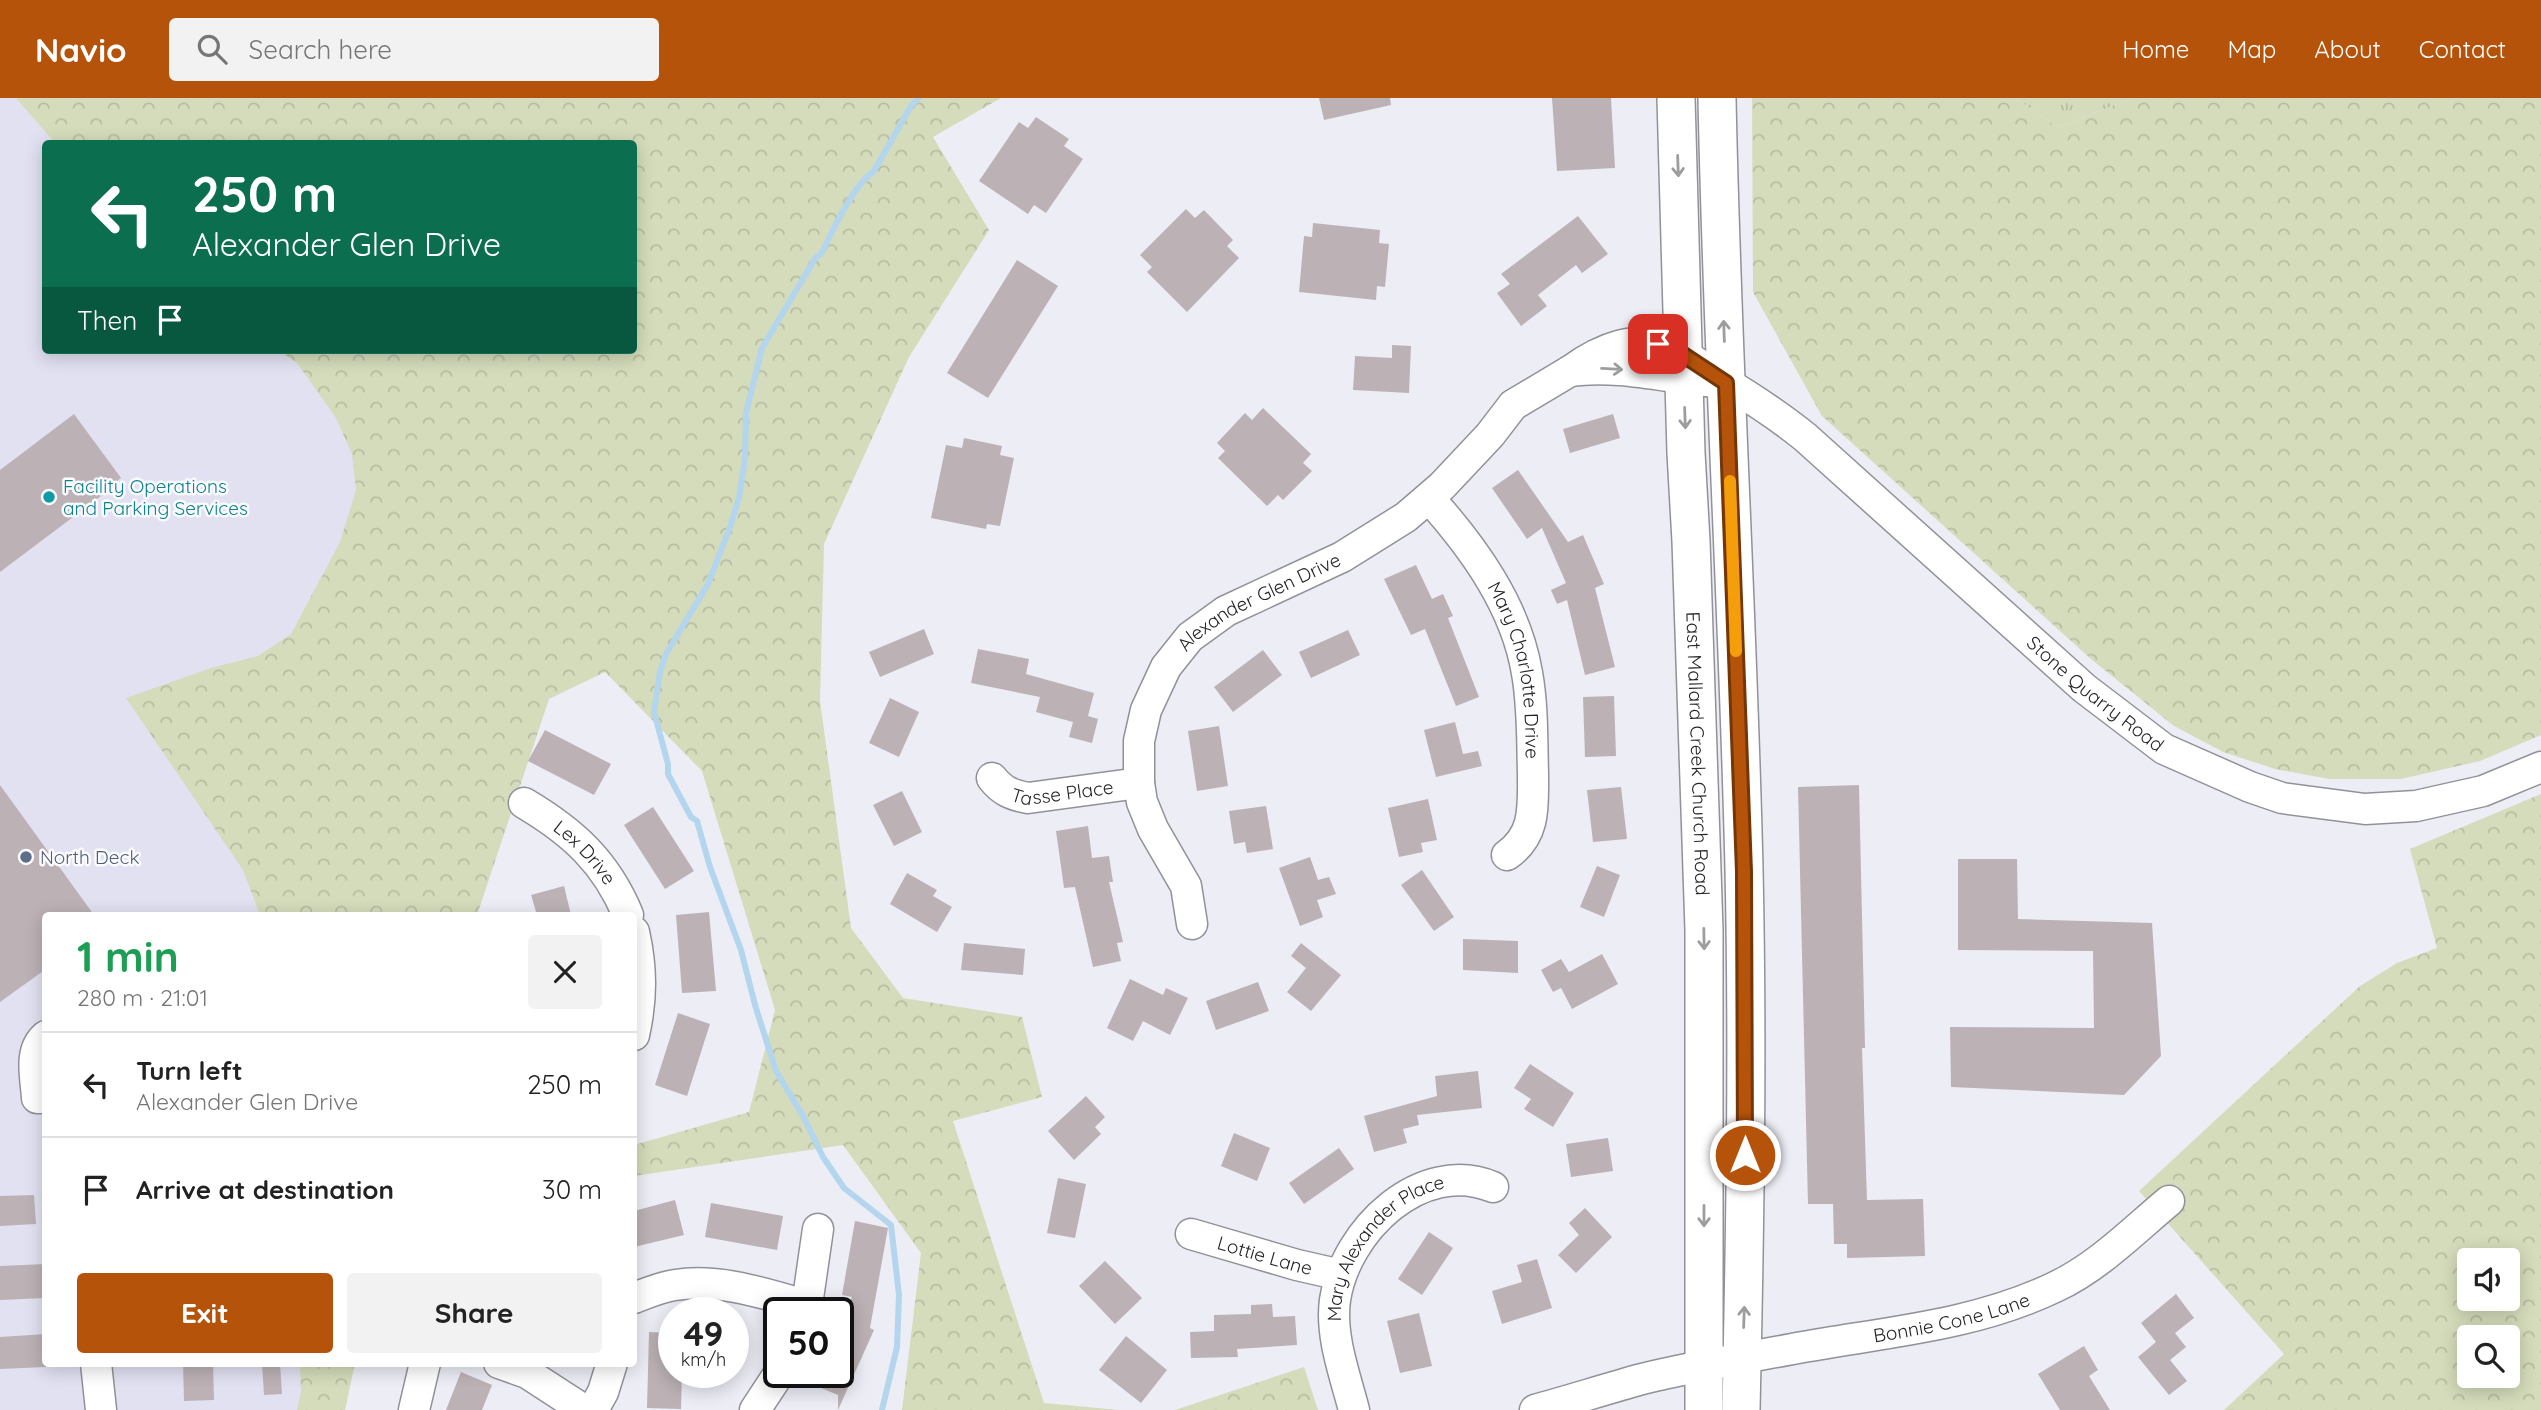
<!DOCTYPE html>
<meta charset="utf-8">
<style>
:root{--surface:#fff;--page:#f2f2f2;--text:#222;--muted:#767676;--line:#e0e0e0;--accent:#b45309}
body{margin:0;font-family:Quicksand,sans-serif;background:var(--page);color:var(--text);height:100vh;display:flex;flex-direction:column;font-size:26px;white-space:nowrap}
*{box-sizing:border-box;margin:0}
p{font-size:23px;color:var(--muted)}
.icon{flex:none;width:38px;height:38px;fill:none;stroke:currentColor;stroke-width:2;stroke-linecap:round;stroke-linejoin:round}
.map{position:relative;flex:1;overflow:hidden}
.panel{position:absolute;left:42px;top:814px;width:595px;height:455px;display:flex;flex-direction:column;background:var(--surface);border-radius:7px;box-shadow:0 4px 18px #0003}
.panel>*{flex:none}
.top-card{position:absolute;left:42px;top:42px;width:595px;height:214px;border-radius:7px;box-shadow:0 4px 18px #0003;background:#0b6e4f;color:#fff;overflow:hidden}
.tools{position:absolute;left:2457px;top:1150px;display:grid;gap:14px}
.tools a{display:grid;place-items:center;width:63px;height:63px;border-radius:7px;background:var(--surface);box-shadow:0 4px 18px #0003;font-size:35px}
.speed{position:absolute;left:658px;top:1199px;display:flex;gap:14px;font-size:35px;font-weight:700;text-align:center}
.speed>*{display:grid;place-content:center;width:91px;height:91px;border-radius:50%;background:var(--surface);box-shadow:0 4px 18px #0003;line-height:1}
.speed small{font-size:18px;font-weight:400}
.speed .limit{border:4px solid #111;border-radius:10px;background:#fff;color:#111}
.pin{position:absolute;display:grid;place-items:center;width:60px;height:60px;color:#fff;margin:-30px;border-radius:14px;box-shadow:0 4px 10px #0006}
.me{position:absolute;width:77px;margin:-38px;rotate:0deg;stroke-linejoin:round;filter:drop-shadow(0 0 5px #0008)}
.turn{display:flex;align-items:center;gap:24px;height:147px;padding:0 35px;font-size:32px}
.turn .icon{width:91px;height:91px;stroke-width:2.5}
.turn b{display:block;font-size:49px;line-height:60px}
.then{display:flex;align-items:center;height:66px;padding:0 35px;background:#0003;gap:14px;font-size:26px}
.round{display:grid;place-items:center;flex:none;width:74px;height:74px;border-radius:7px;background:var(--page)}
.head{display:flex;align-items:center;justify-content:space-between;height:119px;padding:0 35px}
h1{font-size:42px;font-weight:700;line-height:52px;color:#1e9e55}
.primary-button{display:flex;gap:14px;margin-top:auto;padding:14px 35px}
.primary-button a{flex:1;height:80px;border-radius:7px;background:var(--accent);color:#fff;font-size:28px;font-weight:700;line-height:80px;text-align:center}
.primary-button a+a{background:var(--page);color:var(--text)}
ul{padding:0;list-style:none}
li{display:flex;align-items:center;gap:21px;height:105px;padding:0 35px;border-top:2px solid var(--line)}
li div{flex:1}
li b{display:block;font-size:26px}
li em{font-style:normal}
header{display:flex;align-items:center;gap:42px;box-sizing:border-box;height:98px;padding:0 35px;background:var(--accent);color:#fff}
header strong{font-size:33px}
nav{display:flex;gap:38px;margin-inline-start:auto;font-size:24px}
.search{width:490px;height:63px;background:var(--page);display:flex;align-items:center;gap:18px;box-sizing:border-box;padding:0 24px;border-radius:7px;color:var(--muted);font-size:26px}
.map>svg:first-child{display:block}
.built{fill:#e2e1f2}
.forest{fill:url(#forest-crowns);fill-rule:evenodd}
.park{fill:url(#park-tufts)}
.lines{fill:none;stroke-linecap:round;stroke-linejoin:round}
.stream{stroke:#b3d5ed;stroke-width:6}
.building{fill:#bcb2b6}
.minor-casing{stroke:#919199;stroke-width:33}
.major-casing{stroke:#919199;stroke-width:40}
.minor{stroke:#fff;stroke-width:30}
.major{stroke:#fff;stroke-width:37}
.oneway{stroke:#9d9d9e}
.route-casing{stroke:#753606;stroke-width:18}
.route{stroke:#b45309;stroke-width:12}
.slow{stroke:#f59e0b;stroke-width:12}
.culture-dot{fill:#0f9aa8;stroke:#fbfbff;stroke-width:2.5}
.service-dot{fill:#5c6f8a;stroke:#fbfbff;stroke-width:2.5}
.labels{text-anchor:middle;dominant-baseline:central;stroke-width:5;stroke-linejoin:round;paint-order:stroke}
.culture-label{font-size:19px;fill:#0d838f;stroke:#fbfbff;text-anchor:start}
.street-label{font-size:19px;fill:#252528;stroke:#fbfbff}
.service-label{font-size:19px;fill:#4e5e75;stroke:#fbfbff;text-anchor:start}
</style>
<header>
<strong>Navio</strong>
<div class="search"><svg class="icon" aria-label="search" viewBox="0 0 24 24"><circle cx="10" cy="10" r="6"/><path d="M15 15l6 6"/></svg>Search here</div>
<nav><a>Home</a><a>Map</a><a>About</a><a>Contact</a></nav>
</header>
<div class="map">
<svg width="2541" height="1312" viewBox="0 0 2541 1312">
<defs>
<pattern id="forest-crowns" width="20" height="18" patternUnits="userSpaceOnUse" patternTransform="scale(1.75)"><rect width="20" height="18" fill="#d5dcbb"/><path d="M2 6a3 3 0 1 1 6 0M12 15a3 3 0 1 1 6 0" fill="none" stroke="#b7bda1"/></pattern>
<pattern id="park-tufts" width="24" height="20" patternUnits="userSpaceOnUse" patternTransform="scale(1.75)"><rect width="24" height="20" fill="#d5dcbb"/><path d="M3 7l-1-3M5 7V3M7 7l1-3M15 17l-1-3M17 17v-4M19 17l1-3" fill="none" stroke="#b7bda1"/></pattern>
</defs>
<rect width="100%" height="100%" fill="#ededf6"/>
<polygon class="built" points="0,0 110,0 149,45 46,46 46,252 298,252 549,600 477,817 46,817 46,1265 355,1265 345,1312 0,1312"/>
<g class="forest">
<polygon points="16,0 1001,0 933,39 989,132 909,259 824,446 820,603 851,830 903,900 1022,919 1042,999 953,1023 1044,1305 1119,1312 902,1312 921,1155 843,1047 634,1078 634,1047 749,1014 775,912 702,673 605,574 549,601 477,817 260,817 243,772 126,600 211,570 258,558 291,536 340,444 356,392 352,356 336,320 297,265 278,252 634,252 634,46 55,45"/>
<polygon points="1752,0 2015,0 2058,29 2133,0 2541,0 2541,637 2480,663 2401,681 2329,681 2275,671 2223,654 2174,628 2091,561 1822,318 1753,194"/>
<path d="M2541,696V1312H2224L2284,1256L2139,1093L2360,888L2397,865L2437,850L2410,751ZM2469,1162H2508V1200H2469ZM2469,1239H2508V1278H2469Z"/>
<polygon points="300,1265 355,1265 345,1312 297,1312 301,1293"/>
<polygon points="1304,1269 1318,1312 1175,1312"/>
</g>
<polygon class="park" points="2015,0 2133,0 2058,29"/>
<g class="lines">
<path class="stream" d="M882,1312L897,1249L899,1197L891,1127L844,1090L823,1059L803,1018L776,973L755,907L741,852L710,769L697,723L691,719L668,676V666L654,614L660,574L666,556L708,486L730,429L739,400L745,360L746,315L762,250L816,159L821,156C834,131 851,90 874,73L911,8L919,0"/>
</g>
<g class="building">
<polygon points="1319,0 1390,0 1391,7 1324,22"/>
<polygon points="1552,0 1611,0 1615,70 1557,73"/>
<polygon points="1036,19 1069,41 1064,48 1083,61 1046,115 1034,107 1028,116 979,83 1019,24 1028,30"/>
<polygon points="1186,111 1195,120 1204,112 1233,142 1227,148 1239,160 1187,214 1147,174 1152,169 1140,157"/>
<polygon points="1578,118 1608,156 1582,175 1576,167 1538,197 1547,208 1521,228 1497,195 1510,186 1501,176"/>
<polygon points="1313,125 1380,132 1379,145 1389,146 1385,189 1377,188 1376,202 1299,194 1304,138 1312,139"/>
<polygon points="1017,162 1058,188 988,300 947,275"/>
<polygon points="1392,247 1411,248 1409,295 1353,292 1355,258 1392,260"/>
<polygon points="1263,310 1311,356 1303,365 1312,373 1283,402 1278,397 1267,408 1218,360 1225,353 1217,345 1245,315 1252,322"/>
<polygon points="74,316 121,380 112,387 113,389 0,474 0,372"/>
<polygon points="1613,316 1620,340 1570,355 1563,331"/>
<polygon points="964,340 1002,348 1000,357 1014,360 1000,428 987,426 986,431 931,420 946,347 962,350"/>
<polygon points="1518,372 1568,444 1583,437 1604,486 1595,490 1615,569 1585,577 1567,502 1557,506 1551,492 1566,485 1542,430 1527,441 1492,390"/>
<polygon points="1416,467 1432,501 1443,496 1453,518 1448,520 1479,599 1456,608 1425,531 1411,537 1384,481"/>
<polygon points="924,531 934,556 880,579 869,554"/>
<polygon points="1348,532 1360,557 1311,580 1299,554"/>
<polygon points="978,551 1029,561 1026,576 1094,595 1088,618 1098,621 1092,645 1069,639 1073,624 1036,614 1040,599 971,585"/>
<polygon points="1263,552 1282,577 1233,614 1214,589"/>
<polygon points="1614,598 1616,658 1585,659 1583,599"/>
<polygon points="890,600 919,614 899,659 869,645"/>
<polygon points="1455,624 1463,656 1478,653 1482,668 1436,679 1424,632"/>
<polygon points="1219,628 1228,688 1197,693 1188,633"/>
<polygon points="545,632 611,666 594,697 528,663"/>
<polygon points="0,687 94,817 46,817 46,871 0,904"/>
<polygon points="1859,687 1865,950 1862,950 1867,1102 1923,1101 1925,1158 1847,1160 1847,1146 1834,1146 1833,1106 1808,1106 1798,689"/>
<polygon points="1621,689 1627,741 1593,744 1587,692"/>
<polygon points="902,693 922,734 894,748 873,707"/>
<polygon points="1428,701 1437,742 1421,745 1423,754 1399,759 1388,710"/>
<polygon points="1266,708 1273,751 1247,755 1245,744 1234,746 1229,713"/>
<polygon points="653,709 694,773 665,791 624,727"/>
<polygon points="1088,728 1092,760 1109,758 1113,784 1109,784 1123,844 1117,845 1121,863 1093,869 1075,789 1064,790 1056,733"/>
<polygon points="1310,759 1318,782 1329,779 1336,796 1317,802 1323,819 1300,828 1279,770"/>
<polygon points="1958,761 2017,761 2018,821 2152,825 2161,958 2124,997 1951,989 1950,929 2094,930 2093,853 1958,852"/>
<polygon points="1597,768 1620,777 1604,819 1580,809"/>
<polygon points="1422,772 1454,819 1434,833 1401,787"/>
<polygon points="907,775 937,792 933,798 952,809 937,834 890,806"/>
<polygon points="564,788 571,817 537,817 531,797"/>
<polygon points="709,814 716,893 682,895 676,817"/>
<polygon points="1463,841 1518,843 1518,875 1463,872"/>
<polygon points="964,845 1025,851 1023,877 961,872"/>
<polygon points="1301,845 1341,877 1311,913 1287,894 1306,870 1291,858"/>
<polygon points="1602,856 1618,886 1572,911 1561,890 1553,894 1541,872 1561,861 1569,874"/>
<polygon points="1130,881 1163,897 1166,890 1188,900 1170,937 1143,923 1133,943 1107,930"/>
<polygon points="1258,884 1269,913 1216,932 1206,903"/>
<polygon points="678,915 710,926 687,998 655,987"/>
<polygon points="1530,966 1574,995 1553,1029 1524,1011 1531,1001 1514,990"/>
<polygon points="1478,973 1482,1010 1417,1017 1419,1027 1403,1031 1407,1045 1374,1054 1364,1018 1437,998 1435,978"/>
<polygon points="1086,998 1105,1019 1095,1029 1101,1036 1074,1062 1048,1033"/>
<polygon points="1234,1035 1270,1050 1257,1083 1221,1068"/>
<polygon points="1608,1040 1613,1073 1571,1079 1566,1046"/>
<polygon points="1339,1050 1354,1071 1304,1106 1289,1085"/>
<polygon points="1058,1080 1086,1086 1075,1140 1047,1135"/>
<polygon points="34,1097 36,1126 0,1128 0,1098"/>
<polygon points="675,1102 684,1137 634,1149 634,1113"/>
<polygon points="711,1105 783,1118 777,1152 705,1139"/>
<polygon points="1585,1110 1612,1139 1576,1175 1558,1157 1579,1137 1569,1125"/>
<polygon points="855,1123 888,1130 870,1230 874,1232 838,1312 838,1297 814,1287 820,1274 838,1274 838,1230 852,1199 842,1197"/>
<polygon points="1429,1134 1453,1150 1422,1197 1398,1181"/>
<polygon points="1537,1161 1552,1210 1502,1226 1492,1193 1522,1184 1517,1167"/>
<polygon points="1105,1163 1142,1200 1115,1226 1079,1188"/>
<polygon points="46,1166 46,1200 0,1202 0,1168"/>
<polygon points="2176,1196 2194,1220 2175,1235 2186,1249 2170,1262 2187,1283 2169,1297 2138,1259 2156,1244 2141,1225"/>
<polygon points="1272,1206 1273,1219 1295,1218 1297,1247 1237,1251 1238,1259 1191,1260 1190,1234 1214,1233 1214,1217 1251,1216 1251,1207"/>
<polygon points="1419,1215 1432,1268 1400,1275 1387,1223"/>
<polygon points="649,1234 674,1235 674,1274 682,1274 681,1311 647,1310"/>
<polygon points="46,1236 46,1269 0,1271 0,1239"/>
<polygon points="1126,1238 1167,1272 1141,1305 1099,1272"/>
<polygon points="2084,1248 2098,1272 2089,1278 2110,1312 2060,1312 2038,1276"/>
<polygon points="183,1265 213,1265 214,1302 184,1303"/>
<polygon points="262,1265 280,1265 282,1296 264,1297"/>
<polygon points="461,1274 492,1287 482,1312 446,1312"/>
</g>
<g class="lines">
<g class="minor-casing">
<g id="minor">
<path id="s1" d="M1726,285C1673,282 1623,266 1570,273C1600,251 1639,234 1675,252C1693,260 1708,274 1725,284C1753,301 1779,318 1805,339L2084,590L2164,651L2250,689L2282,700L2365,711L2416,708L2483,693L2541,669"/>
<path id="s2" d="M1429,400C1473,449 1516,508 1527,575C1533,608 1532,642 1533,676C1533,708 1536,737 1507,757"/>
<path id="s3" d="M992,680C1002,693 1012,697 1028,700L1139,685"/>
<path id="s4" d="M524,705C573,734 606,764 628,817"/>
<path id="s5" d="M1192,826L1186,788L1153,731L1142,704L1139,685V643L1146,612L1166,569L1190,539L1226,513L1342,459L1406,419L1442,388L1490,337L1513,307L1570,273"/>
<path d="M634,834C642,870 642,901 634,937"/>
<path d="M46,938C28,953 36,980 37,1000H46"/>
<path id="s6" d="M1191,1136L1297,1167L1341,1177"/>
<path d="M634,1200C647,1195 661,1189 675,1187C720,1180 766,1196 808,1208"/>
<polyline points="806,1214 818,1131"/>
<polyline points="96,1265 101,1312"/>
<polyline points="499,1265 527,1275 584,1312"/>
<polyline points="414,1312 425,1265"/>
<polyline points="593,1312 603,1294 612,1265"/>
<polyline points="755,1312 780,1274"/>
<path id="s7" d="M1354,1312C1345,1277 1330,1238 1335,1202C1345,1133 1421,1059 1493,1089"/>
<path id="s8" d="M1535,1312C1571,1302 1606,1291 1642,1281C1695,1268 1750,1259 1803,1249C1888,1234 1976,1227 2055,1189C2098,1169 2133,1133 2169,1103"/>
</g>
</g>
<g class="major-casing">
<g id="major">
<path id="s9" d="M1676,0L1686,355L1691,443L1704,832V1312"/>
<path d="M1717,0C1722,257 1738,514 1744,771C1748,952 1745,1132 1741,1312"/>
</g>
</g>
<use href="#minor" class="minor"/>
<use href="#major" class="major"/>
</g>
<defs><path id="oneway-shaft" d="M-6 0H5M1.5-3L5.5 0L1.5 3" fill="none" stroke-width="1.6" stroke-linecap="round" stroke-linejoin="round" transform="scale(1.75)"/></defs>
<g class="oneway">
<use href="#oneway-shaft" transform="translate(1678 68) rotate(88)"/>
<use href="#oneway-shaft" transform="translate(1724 233) rotate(-92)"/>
<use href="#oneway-shaft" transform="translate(1612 271) rotate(3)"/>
<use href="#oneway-shaft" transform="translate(1685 320) rotate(88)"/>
<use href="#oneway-shaft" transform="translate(1704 841) rotate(89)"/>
<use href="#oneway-shaft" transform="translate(1704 1118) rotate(90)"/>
<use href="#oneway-shaft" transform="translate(1744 1219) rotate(-88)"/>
</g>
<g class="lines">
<g class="route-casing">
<polyline id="route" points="1658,246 1676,252 1726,285 1744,774 1745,1057"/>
</g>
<use href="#route" class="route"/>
<polyline class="slow" points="1730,383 1736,553"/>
</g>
<circle class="culture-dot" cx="49" cy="399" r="7"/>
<circle class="service-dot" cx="26" cy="759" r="7"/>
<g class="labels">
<g class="culture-label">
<text x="63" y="388">Facility Operations<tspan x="63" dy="22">and Parking Services</tspan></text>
</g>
<g class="street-label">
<text stroke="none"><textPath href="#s5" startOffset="390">Alexander Glen Drive</textPath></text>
<text stroke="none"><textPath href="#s2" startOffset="198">Mary Charlotte Drive</textPath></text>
<text stroke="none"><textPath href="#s1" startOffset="814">Stone Quarry Road</textPath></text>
<text stroke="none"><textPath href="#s9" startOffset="656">East Mallard Creek Church Road</textPath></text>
<text stroke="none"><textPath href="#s3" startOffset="77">Tasse Place</textPath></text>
<text stroke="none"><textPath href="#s4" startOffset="79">Lex Drive</textPath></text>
<text stroke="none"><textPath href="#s6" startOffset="77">Lottie Lane</textPath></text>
<text stroke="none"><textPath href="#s7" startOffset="187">Mary Alexander Place</textPath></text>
<text stroke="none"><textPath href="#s8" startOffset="427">Bonnie Cone Lane</textPath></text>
</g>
<g class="service-label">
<text x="40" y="759">North Deck</text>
</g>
</g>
</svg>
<div class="tools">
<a><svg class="icon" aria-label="sound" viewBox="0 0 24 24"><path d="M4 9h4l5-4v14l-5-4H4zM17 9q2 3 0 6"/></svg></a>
<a><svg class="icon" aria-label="search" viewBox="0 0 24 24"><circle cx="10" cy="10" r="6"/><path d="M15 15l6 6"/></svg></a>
</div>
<div class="speed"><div>49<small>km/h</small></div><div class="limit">50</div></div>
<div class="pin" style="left:1658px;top:246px;background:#d93025"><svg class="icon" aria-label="arrive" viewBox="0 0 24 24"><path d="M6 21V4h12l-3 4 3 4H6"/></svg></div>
<svg class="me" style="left:1745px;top:1057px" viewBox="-20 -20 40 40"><circle r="17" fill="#b45309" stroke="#fff" stroke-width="3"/><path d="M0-11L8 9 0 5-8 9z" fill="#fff"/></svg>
<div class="top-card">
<div class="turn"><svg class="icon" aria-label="left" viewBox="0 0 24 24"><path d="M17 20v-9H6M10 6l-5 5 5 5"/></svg><div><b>250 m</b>Alexander Glen Drive</div></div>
<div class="then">Then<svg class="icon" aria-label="arrive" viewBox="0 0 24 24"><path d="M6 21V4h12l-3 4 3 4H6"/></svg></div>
</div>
<section class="panel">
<div class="head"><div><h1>1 min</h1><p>280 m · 21:01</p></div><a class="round"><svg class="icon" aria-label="close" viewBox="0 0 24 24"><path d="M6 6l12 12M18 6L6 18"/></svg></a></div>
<ul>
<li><svg class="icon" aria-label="left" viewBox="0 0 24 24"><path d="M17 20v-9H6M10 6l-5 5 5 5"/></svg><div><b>Turn left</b><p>Alexander Glen Drive</p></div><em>250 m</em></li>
<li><svg class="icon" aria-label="arrive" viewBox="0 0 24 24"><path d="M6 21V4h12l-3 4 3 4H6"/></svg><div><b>Arrive at destination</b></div><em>30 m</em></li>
</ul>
<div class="primary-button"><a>Exit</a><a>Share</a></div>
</section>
</div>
